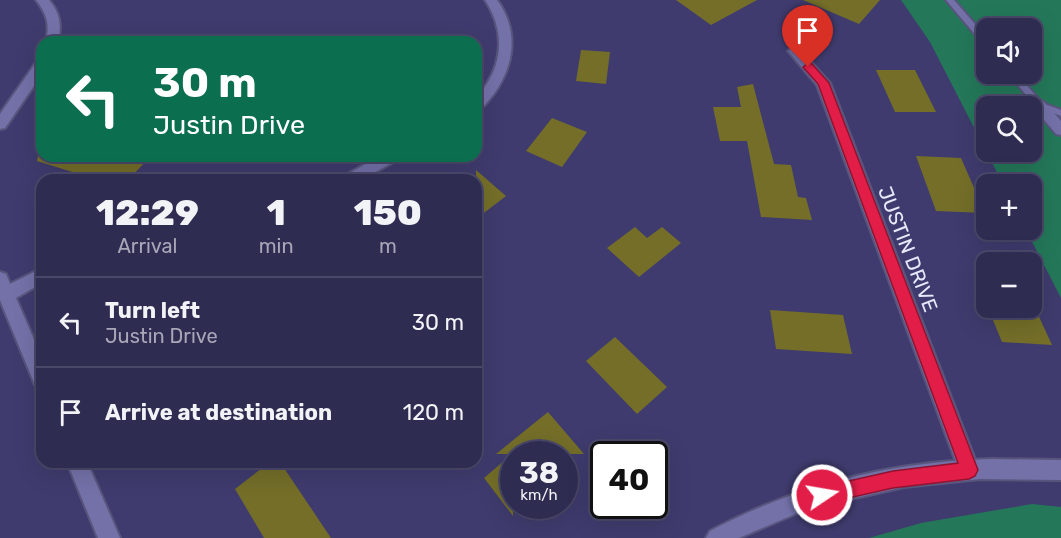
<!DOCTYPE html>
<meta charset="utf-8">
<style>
:root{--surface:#2f2c52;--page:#373459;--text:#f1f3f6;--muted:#a7a7b8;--line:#4a4869}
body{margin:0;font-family:Rubik,sans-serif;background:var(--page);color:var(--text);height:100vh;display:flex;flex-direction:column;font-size:22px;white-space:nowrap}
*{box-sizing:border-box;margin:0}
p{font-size:20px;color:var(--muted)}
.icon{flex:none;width:33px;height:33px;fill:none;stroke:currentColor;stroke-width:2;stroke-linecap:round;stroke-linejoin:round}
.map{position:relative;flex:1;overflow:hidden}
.side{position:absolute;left:36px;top:174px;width:446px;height:294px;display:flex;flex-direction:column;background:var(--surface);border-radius:18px;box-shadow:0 6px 24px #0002,0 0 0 2px var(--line)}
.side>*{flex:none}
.guide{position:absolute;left:36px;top:36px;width:446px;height:126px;border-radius:18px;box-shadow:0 6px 24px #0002,0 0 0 2px var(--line);background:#0b6e4f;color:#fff;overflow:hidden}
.fabs{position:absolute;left:976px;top:18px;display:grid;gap:12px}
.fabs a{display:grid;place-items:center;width:66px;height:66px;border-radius:12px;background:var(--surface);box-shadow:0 6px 24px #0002,0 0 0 2px var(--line);font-size:30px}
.speed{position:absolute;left:500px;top:441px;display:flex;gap:12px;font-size:30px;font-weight:700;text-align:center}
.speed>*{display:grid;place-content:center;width:78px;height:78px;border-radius:50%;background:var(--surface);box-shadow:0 6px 24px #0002,0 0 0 2px var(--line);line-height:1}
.speed small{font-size:15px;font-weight:400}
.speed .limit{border:3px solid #111;border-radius:9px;background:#fff;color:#111}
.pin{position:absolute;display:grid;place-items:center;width:51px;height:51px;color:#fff;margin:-62px -26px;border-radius:50% 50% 50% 0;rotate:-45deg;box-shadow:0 0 6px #0007}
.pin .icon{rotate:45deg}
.me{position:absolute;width:66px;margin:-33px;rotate:78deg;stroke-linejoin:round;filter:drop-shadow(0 0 4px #0008)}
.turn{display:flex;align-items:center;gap:21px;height:126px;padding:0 18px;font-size:27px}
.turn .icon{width:78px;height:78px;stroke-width:2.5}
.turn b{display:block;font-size:42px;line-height:51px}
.eta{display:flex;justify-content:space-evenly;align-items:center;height:102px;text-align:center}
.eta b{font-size:36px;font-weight:800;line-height:42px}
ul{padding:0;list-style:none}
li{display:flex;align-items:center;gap:18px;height:90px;padding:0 18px;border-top:2px solid var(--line)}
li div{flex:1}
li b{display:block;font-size:22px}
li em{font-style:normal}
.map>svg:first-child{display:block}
.green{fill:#247859;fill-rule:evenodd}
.building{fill:#746e29}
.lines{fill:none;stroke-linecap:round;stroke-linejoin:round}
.service-casing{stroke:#58557d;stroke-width:4}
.minor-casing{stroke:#58557d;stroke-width:4}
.tertiary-casing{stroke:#58557d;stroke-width:4}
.service{fill:#7371a8;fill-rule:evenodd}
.minor{fill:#7371a8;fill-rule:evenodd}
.tertiary{fill:#7371a8;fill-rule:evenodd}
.route{fill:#e11d48;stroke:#92132f;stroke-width:1.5}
.labels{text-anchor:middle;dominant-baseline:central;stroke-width:4.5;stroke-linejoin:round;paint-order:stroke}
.street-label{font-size:20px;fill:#e8e8fb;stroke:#3f3b6e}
</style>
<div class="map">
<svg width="1061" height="538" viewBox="0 0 1061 538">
<rect width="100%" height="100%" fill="#3f3b6e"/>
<g class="green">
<path d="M901,0H1061V298L1026,230H1032V184H1003L930,42ZM987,28H1032V74H987ZM987,106H1032V152H987Z"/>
<polygon points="1032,504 1061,507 1061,538 869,538 921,523"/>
</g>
<g class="building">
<polygon points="676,0 757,0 711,25"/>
<polygon points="803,0 880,0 859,24"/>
<polygon points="581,50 610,52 606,84 576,81"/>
<polygon points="876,70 915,70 936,112 895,112"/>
<polygon points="753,84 774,164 791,165 798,197 806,198 812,220 761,217 747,141 720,141 713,107 741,107 737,87"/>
<polygon points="552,118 587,132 562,167 526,151"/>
<polygon points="38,156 151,156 128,180 98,180 37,161"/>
<polygon points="916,156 961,158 985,213 936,211"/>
<polygon points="476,170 506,196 476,219"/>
<polygon points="635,227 647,238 662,227 681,243 639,277 607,248"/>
<polygon points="988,308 1035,308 1052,345 1002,342"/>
<polygon points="770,310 843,315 852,354 776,349"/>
<polygon points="615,337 667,387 637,414 586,361"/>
<polygon points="548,412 584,454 513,454 513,516 484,478 512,454 496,454"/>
<polygon points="270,462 280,462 331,538 264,538 235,489"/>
</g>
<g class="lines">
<g class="service-casing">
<g id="service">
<polygon points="946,0 954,0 987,38 987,46 984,45"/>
<polygon points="1009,74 1017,74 1042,103 1061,110 1061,116 1036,107"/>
</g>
</g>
<g class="minor-casing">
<g id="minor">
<path d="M36,0H49C60,13 62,25 58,42H46C50,24 47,14 36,0Z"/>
<path d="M485,0H497C519,30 515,65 493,95C488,101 484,108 476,110C475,98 479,95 486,85C504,58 503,27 485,0Z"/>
<polygon points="794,47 798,48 830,83 979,470 976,477 969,480 962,477 959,470 817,85 788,51"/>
<polygon points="42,60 42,74 5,128 0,129 0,114 37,61"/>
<polygon points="1039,100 1044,102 1061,121 1061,135 1056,134 1034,108 1032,105"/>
<polygon points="380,156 399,156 397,160 361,180 342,180 344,176"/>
<polygon points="42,268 42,283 16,298 42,358 42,388 35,385 0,300 0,272 6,274 10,284"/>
<polygon points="67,462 87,462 120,538 98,538"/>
</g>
</g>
<g class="tertiary-casing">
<path id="tertiary" d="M992,459L1061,460V480L980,479L904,487L807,509L739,538H706L710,531C797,485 893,461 992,459Z"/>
</g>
<use href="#service" class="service"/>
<use href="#minor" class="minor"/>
<use href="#tertiary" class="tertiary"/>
</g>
<polygon class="route" points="808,63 812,64 829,83 978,470 975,476 969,479 893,488 822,504 816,501 814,495 816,489 822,487 893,471 958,463 818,84 803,67"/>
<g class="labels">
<g class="street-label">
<text transform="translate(908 249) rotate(69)">JUSTIN DRIVE</text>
</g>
</g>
</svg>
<div class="fabs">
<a><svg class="icon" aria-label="sound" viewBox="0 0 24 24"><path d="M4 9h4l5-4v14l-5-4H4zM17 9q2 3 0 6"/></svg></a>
<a><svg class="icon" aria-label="search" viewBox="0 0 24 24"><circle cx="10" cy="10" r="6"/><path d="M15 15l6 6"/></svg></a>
<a>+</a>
<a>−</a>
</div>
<div class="speed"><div>38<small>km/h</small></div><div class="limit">40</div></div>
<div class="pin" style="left:808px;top:67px;background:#d93025"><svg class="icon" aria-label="arrive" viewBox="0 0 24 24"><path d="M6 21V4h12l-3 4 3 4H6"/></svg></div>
<svg class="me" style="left:822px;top:495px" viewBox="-20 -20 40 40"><circle r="17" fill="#e11d48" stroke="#fff" stroke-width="3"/><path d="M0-11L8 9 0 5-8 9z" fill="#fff"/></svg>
<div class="guide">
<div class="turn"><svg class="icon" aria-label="left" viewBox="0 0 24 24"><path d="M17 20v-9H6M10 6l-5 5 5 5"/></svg><div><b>30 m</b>Justin Drive</div></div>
</div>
<section class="side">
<div class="eta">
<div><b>12:29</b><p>Arrival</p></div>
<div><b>1</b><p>min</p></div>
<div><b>150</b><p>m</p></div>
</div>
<ul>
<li><svg class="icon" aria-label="left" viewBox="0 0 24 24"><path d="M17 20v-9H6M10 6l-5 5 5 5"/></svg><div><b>Turn left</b><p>Justin Drive</p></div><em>30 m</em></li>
<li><svg class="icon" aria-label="arrive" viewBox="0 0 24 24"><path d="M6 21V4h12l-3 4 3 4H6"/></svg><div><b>Arrive at destination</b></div><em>120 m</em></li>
</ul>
</section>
</div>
